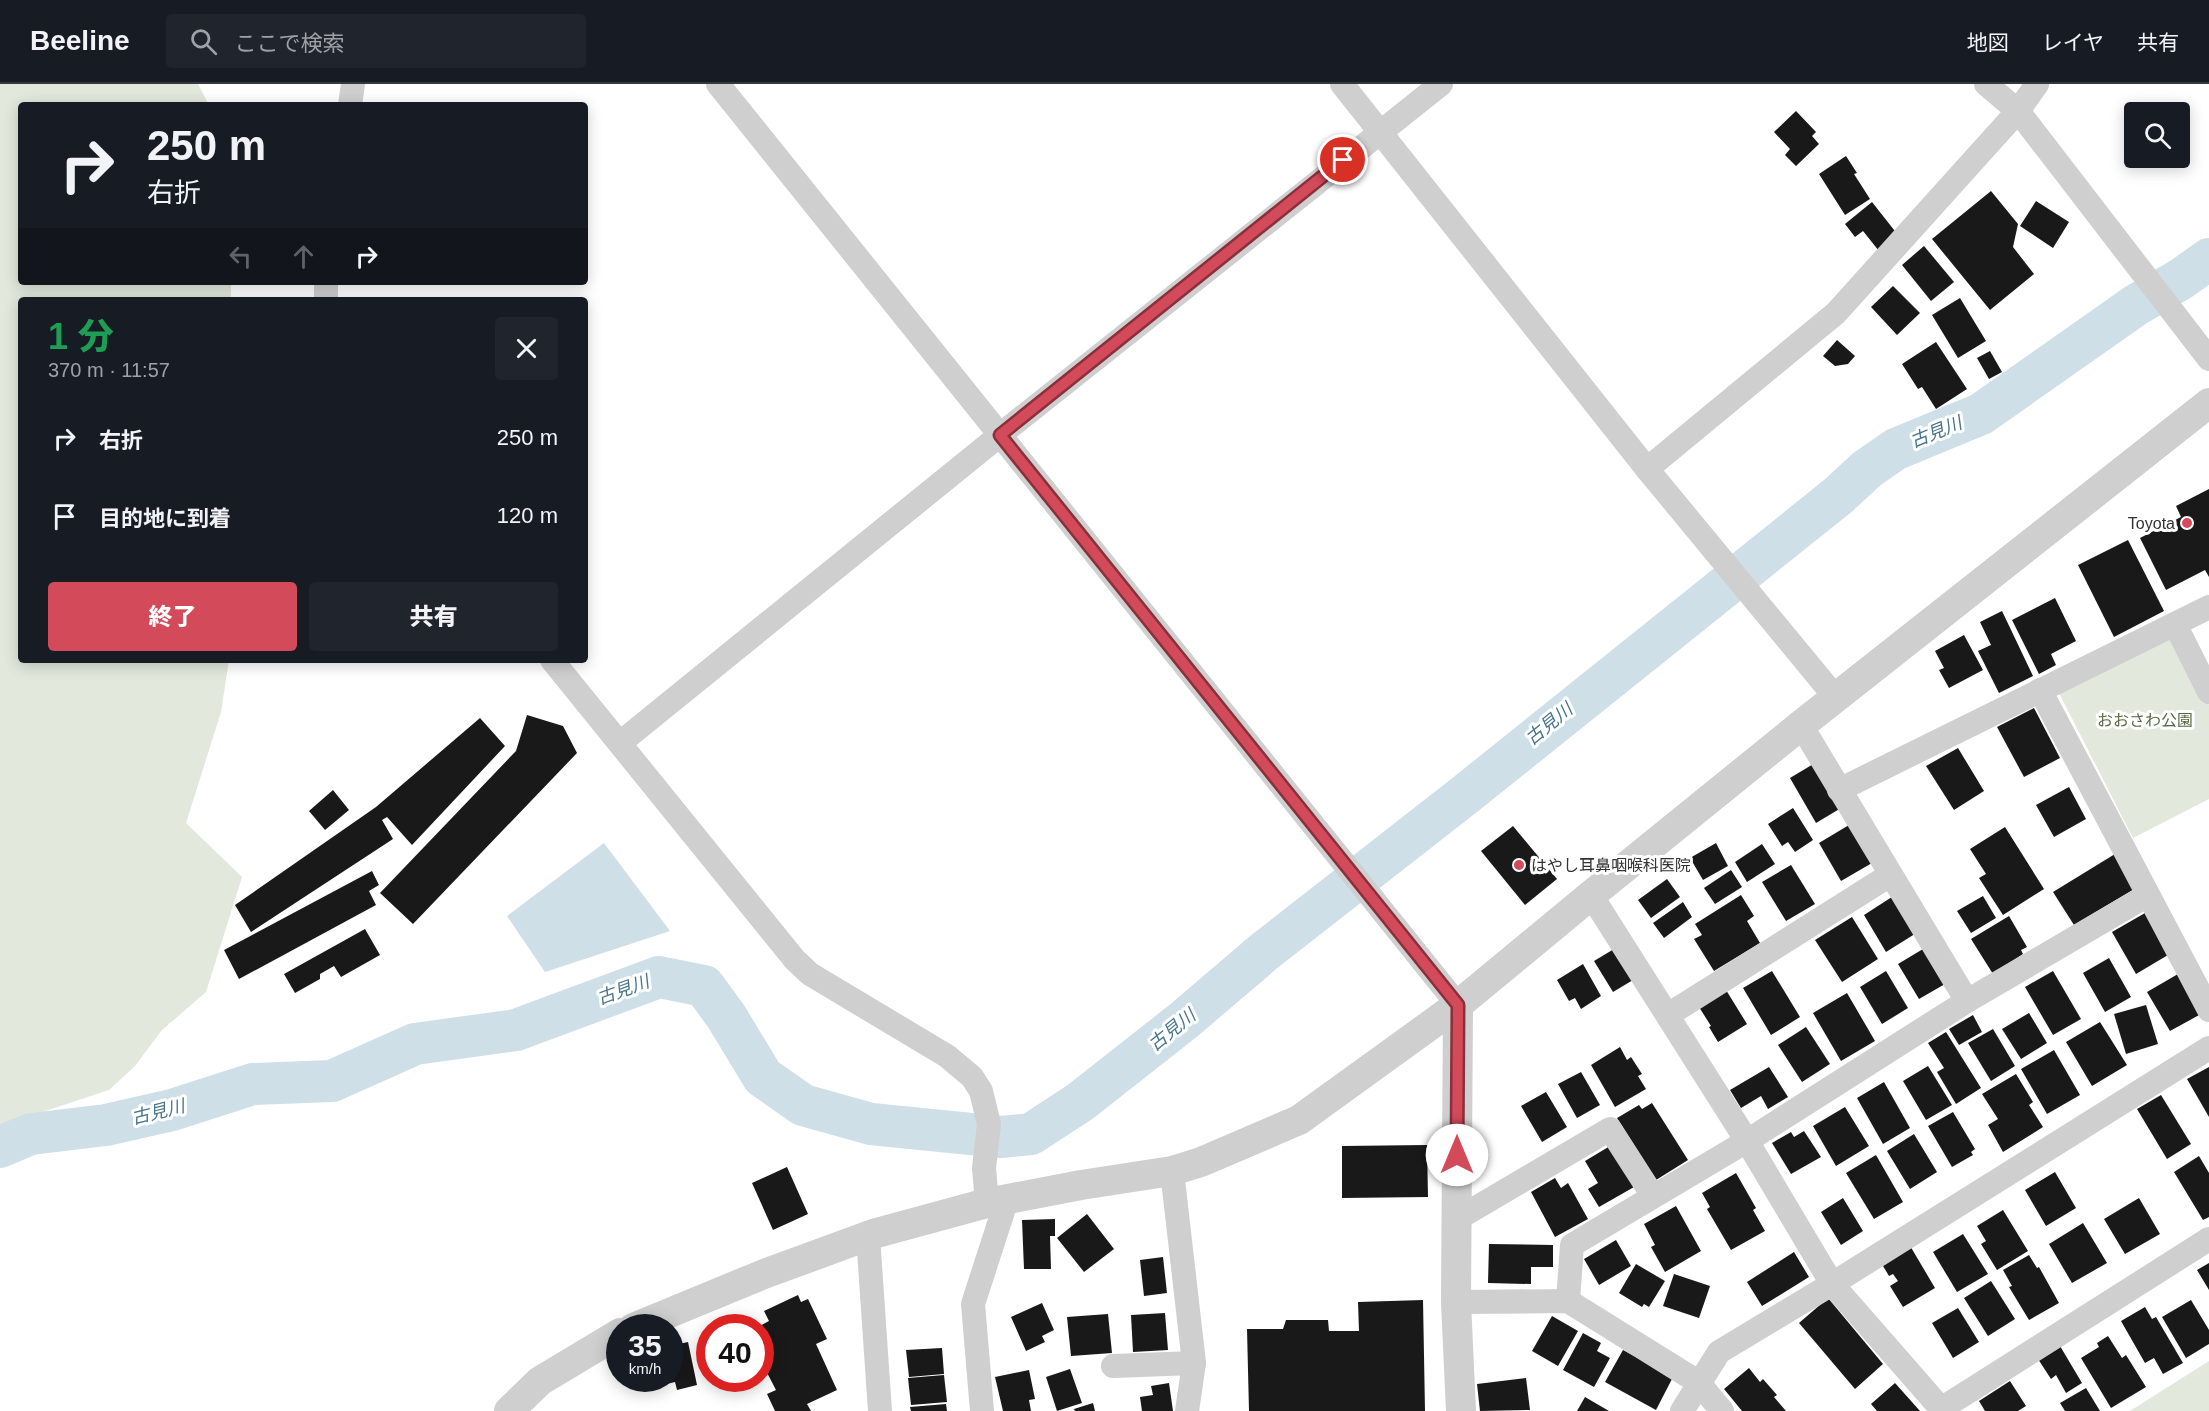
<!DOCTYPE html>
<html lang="ja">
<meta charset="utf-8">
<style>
:root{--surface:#171b24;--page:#20242c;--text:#f1f3f6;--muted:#9ea1a6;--line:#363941;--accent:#d34a5a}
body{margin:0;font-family:Helvetica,"Noto Sans JP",sans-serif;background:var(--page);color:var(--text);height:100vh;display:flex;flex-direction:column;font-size:22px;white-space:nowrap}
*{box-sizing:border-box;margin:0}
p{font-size:20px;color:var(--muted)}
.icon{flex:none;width:33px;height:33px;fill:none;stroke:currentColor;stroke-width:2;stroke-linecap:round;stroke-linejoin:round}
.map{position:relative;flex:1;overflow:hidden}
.sheet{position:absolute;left:18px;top:213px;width:570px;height:366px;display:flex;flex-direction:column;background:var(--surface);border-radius:6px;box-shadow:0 3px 15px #0003}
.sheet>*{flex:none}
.guide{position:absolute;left:18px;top:18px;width:570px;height:183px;border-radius:6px;box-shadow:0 3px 15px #0003;background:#171b24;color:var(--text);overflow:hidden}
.tools{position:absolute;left:2124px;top:18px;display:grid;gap:12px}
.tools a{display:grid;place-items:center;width:66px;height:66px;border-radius:6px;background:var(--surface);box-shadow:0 3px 15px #0003;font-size:30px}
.speed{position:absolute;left:606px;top:1230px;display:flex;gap:12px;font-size:30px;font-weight:700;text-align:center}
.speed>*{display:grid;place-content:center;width:78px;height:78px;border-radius:50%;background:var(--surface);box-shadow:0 3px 15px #0003;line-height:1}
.speed small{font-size:15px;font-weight:400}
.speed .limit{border:9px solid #d22;background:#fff;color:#111}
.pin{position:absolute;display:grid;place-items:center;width:51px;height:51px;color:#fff;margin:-26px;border:3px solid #fff;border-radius:50%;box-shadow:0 2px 6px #0007}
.me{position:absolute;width:66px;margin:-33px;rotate:0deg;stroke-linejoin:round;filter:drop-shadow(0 0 4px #0008)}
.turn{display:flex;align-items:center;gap:21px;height:126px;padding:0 30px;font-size:27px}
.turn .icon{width:78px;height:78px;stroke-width:2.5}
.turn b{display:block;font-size:42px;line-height:51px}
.lanes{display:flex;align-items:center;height:57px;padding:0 30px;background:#0003;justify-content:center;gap:30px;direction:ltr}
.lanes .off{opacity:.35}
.round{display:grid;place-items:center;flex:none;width:63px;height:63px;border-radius:6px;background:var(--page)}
.summary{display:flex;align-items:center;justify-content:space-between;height:102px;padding:0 30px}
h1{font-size:36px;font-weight:800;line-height:45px;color:#1e9e55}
.primary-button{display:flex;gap:12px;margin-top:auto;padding:12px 30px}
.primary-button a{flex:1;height:69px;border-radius:6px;background:var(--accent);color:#fff;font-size:24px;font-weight:800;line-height:69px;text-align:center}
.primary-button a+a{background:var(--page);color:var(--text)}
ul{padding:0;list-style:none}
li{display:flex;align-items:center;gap:18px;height:78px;padding:0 30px}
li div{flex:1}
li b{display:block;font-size:22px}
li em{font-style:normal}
header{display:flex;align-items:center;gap:36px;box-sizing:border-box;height:84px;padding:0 30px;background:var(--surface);border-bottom:2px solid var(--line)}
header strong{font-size:28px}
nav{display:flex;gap:33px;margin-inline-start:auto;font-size:21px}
.search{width:420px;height:54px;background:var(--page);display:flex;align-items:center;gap:15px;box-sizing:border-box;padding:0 21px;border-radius:6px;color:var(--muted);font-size:22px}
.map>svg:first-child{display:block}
.green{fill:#e2e8dc}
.water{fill:#cedfe8}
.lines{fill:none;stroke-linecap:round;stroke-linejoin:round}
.river{stroke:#cedfe8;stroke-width:42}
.building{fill:#191919}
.minor{stroke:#cfcfcf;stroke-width:24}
.tertiary{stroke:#cfcfcf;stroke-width:30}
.route-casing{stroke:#89303a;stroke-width:15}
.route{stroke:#d34a5a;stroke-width:10}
.poi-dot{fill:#d34a5a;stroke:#fff;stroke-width:2}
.labels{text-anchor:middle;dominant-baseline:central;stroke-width:6;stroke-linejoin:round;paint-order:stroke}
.poi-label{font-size:16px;fill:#323232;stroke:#fff;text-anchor:end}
.park-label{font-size:16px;fill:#576943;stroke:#fff}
.water-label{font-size:18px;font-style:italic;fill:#48758c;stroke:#fff}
</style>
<header>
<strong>Beeline</strong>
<div class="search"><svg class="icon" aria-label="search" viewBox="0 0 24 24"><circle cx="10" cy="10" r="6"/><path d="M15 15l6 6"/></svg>ここで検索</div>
<nav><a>地図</a><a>レイヤ</a><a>共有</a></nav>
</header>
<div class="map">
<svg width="2209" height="1327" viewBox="0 0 2209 1327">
<rect width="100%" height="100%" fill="#fff"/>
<g class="green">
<polygon points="0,0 198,0 209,21 21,21 21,198 231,198 231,216 21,216 21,576 229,576 221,628 186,739 242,793 206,908 162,946 135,982 109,1006 0,1042"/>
<polygon points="2171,548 2209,621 2209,715 2133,754 2058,607"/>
<polygon points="2209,1277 2209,1327 2130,1327"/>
</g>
<polygon class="water" points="604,759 670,847 545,888 507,832"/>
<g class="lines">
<polyline class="river" points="0,1063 31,1050 106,1041 172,1026 253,1000 332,997 415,960 516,946 659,893 704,902 726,932 763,993 803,1021 871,1040 1001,1053 1031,1050 1080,1018 1183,937 1265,867 1466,710 1839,411 1867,385 1896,365 1981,330 2136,221 2181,195 2209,175"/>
</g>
<g class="building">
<polygon points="1796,27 1816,48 1812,52 1819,60 1796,82 1785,71 1790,65 1774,48"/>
<polygon points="1846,72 1857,89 1854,90 1870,115 1845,131 1819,90"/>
<polygon points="1991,107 2018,140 2013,163 2034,190 1990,226 1932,155"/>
<polygon points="2036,117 2069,138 2053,164 2020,142"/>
<polygon points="1872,118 1898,151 1879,167 1863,147 1855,153 1845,140"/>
<polygon points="1924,162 1954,198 1931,217 1902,181"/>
<polygon points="1893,202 1920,229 1897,251 1871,223"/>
<polygon points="1960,214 1986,257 1958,274 1932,231"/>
<polygon points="1837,256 1855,272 1848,280 1835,282 1823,272"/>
<polygon points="1936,258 1967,305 1936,325 1922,303 1918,305 1902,280"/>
<polygon points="1990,267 2002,288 1989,295 1977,274"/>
<polygon points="2209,405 2209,493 2205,486 2166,506 2140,454 2181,433 2176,422"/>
<polygon points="2128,456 2164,527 2114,553 2078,481"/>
<polygon points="2055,514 2076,557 2051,570 2056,581 2039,590 2012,536"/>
<polygon points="2002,527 2033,592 1999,609 1978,567 1991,561 1980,538"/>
<polygon points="1964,551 1983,586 1949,604 1939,586 1944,584 1935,567"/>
<polygon points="2034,624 2060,674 2024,693 1997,643"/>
<polygon points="527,631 563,642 577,669 413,840 380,809 516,667"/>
<polygon points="480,634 505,662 412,761 387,733 382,736 393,755 251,848 235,821 376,723"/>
<polygon points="1958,664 1984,707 1954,726 1926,682"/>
<polygon points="1815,679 1841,724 1816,739 1790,694"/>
<polygon points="2069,703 2086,735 2054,753 2036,721"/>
<polygon points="333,706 349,726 325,746 309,727"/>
<polygon points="1793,724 1813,756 1795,768 1788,758 1782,762 1768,740"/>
<polygon points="1849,741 1872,779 1841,797 1819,759"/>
<polygon points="1513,742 1557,795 1525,821 1481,767"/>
<polygon points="2005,743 2044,805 2003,831 1979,794 1986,790 1970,765"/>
<polygon points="1716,759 1728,782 1703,796 1690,774"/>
<polygon points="1762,760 1775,780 1747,798 1735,778"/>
<polygon points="2115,770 2136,804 2074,841 2053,808"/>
<polygon points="1791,781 1815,820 1786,837 1762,798"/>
<polygon points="1731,786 1742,803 1715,820 1704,804"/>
<polygon points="372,787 379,801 369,807 376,821 239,895 224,866"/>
<polygon points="1667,795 1680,813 1651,834 1638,816"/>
<polygon points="1741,811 1754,832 1747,837 1760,859 1714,887 1694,855 1702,851 1695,840"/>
<polygon points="1895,811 1918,848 1886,868 1864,831"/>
<polygon points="1983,812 1996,834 1971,849 1957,827"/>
<polygon points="1683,818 1692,833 1664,854 1653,839"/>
<polygon points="2145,829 2168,871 2136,890 2112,848"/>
<polygon points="2009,832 2027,863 2021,866 2023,870 1993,890 1971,855"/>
<polygon points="1852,833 1878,875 1842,898 1815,856"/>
<polygon points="365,845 380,871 341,893 334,882 320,890 320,895 295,909 284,890"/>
<polygon points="1928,862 1945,900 1919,915 1898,880"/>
<polygon points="1614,865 1633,896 1613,908 1594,877"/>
<polygon points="2109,874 2131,913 2105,928 2083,889"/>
<polygon points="1583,880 1601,912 1581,925 1575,914 1569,917 1557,896"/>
<polygon points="1772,887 1800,933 1771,951 1743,904"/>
<polygon points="1886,887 1908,924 1882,940 1860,903"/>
<polygon points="2053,887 2081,935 2053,951 2025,903"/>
<polygon points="2178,890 2201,930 2170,947 2147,908"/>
<polygon points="1726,906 1747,940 1718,958 1709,943 1711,942 1699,923"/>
<polygon points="1847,909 1875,957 1841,977 1813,929"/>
<polygon points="2146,921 2158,960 2126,970 2114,930"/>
<polygon points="2029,929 2047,959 2021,975 2002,945"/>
<polygon points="1973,931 1982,948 1959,961 1949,945"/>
<polygon points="2100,938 2127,981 2092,1002 2066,958"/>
<polygon points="1806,943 1830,980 1802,998 1778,961"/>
<polygon points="1993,945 2015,982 1991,997 1968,959"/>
<polygon points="1946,948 1981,1004 1956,1020 1937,988 1944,984 1928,959"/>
<polygon points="1620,963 1627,976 1631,973 1642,990 1638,992 1646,1005 1615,1023 1591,981"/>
<polygon points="2054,966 2080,1011 2047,1030 2021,985"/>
<polygon points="1928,982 1952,1021 1926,1036 1903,997"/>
<polygon points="1769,983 1788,1013 1768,1025 1761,1012 1741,1024 1730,1006"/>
<polygon points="2209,983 2209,1033 2187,995"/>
<polygon points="1581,988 1600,1021 1577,1034 1558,1000"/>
<polygon points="2016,990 2033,1018 2029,1021 2043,1043 2003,1068 1988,1041 1998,1035 1982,1010"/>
<polygon points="1884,998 1910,1044 1883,1060 1857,1014"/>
<polygon points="1546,1008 1567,1043 1542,1058 1521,1022"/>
<polygon points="2161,1011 2191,1060 2167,1075 2137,1025"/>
<polygon points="1652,1019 1688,1076 1656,1096 1617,1034 1639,1021 1642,1025"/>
<polygon points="1845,1023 1869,1062 1836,1082 1813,1042"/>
<polygon points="1953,1028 1975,1065 1971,1068 1973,1071 1952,1083 1928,1042"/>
<polygon points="1804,1047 1821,1073 1791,1090 1772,1059 1791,1048 1794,1053"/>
<polygon points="1914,1050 1937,1088 1910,1105 1887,1067"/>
<polygon points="1427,1061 1428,1113 1342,1114 1342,1062"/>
<polygon points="1610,1062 1634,1103 1599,1123 1588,1105 1598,1099 1585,1077"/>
<polygon points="1876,1071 1903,1118 1874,1135 1846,1089"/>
<polygon points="2199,1072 2209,1089 2209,1133 2203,1136 2174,1088"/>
<polygon points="787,1083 808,1130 773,1146 752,1099"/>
<polygon points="2055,1088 2076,1124 2046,1142 2025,1106"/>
<polygon points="1736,1089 1756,1124 1753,1126 1765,1147 1731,1166 1707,1125 1710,1123 1702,1109"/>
<polygon points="1555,1094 1561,1104 1568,1099 1588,1135 1555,1153 1531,1108"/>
<polygon points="1843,1114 1863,1147 1841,1161 1821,1128"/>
<polygon points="2139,1114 2160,1150 2125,1170 2104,1135"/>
<polygon points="1676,1122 1701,1167 1665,1188 1651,1163 1655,1161 1644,1140"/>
<polygon points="2003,1126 2028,1167 1997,1186 1981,1160 1986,1157 1977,1142"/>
<polygon points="1087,1130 1114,1165 1084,1188 1057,1154"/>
<polygon points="1055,1135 1055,1152 1050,1152 1051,1185 1024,1185 1022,1136"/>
<polygon points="2083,1139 2107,1179 2072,1199 2049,1160"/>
<polygon points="1963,1150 1988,1190 1957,1208 1933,1168"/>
<polygon points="1616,1156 1631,1182 1599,1201 1584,1175"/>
<polygon points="1489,1160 1553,1161 1553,1183 1531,1183 1531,1200 1488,1199"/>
<polygon points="1909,1160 1935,1204 1903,1223 1890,1202 1898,1197 1893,1190 1889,1192 1880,1177"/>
<polygon points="1794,1168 1809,1193 1762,1222 1747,1198"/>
<polygon points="2029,1171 2037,1184 2039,1183 2059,1219 2029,1236 2009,1203 2012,1202 2003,1186"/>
<polygon points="1163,1173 1167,1209 1144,1212 1140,1176"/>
<polygon points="2209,1179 2209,1206 2197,1186"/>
<polygon points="1636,1180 1665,1197 1649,1223 1644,1220 1642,1223 1619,1209"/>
<polygon points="1674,1190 1710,1202 1699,1234 1663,1222"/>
<polygon points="1991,1197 2015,1235 1988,1252 1964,1214"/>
<polygon points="798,1211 801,1218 808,1215 827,1255 816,1260 837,1306 807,1320 811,1327 775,1327 767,1310 776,1306 760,1275 760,1244 756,1244 769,1237 764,1227"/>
<polygon points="1828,1214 1883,1280 1855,1305 1799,1239"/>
<polygon points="1423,1216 1425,1327 1249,1327 1247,1245 1283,1245 1286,1236 1328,1236 1329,1247 1359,1247 1358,1218"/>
<polygon points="2191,1216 2209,1246 2209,1260 2186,1274 2162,1233"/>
<polygon points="1042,1219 1054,1246 1042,1252 1045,1258 1026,1267 1011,1233"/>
<polygon points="2145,1223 2152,1235 2156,1233 2183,1279 2163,1290 2154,1274 2145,1279 2121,1237"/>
<polygon points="1958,1224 1979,1258 1953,1274 1932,1239"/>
<polygon points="1165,1229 1168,1266 1133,1268 1131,1231"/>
<polygon points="1108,1230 1112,1269 1071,1272 1067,1233"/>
<polygon points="1552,1232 1578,1247 1558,1282 1532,1267"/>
<polygon points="1583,1249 1601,1259 1597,1267 1610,1274 1594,1303 1563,1286"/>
<polygon points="2108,1252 2122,1274 2126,1271 2146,1303 2111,1324 2081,1274 2099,1263 2097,1259"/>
<polygon points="688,1258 697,1301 677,1306 675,1298 650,1304 648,1294 670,1294 670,1262"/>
<polygon points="2060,1262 2082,1299 2066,1309 2056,1291 2051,1295 2038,1275"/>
<polygon points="942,1264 944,1290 909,1293 906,1266"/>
<polygon points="1623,1266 1673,1293 1656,1326 1605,1298"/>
<polygon points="1749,1284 1760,1298 1763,1295 1777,1311 1774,1313 1786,1327 1742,1327 1724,1305"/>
<polygon points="1070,1285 1082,1319 1057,1327 1046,1293"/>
<polygon points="1029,1286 1035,1315 1029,1316 1031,1327 1003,1327 995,1293"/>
<polygon points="944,1291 947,1318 911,1321 908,1294"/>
<polygon points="1526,1294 1530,1326 1480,1327 1477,1300"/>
<polygon points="2010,1297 2026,1322 2018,1327 1985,1327 1979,1317"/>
<polygon points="1169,1299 1173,1327 1142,1327 1140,1313 1153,1311 1151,1302"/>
<polygon points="1895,1299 1920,1327 1877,1327 1871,1320"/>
<polygon points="2086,1304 2100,1327 2065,1327 2060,1319"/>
<polygon points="1585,1313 1609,1327 1577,1327"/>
<polygon points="1093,1319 1095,1327 1075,1327 1074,1325"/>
<polygon points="946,1320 947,1327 911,1327 910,1323"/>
</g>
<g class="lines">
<g class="minor">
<polyline points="718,0 1458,921"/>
<polyline points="1342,0 1647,385 1836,614"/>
<polyline points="1986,0 2018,27 2209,275"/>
<polyline points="350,21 353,0"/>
<polyline points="326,216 326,198"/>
<polyline points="1647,385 1836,229 2018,27 2037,0"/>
<polyline points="2175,540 2209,608"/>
<polyline points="552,576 795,876 810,890 947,972 972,993 981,1007 989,1040 984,1084 987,1119"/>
<polyline points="2040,606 2209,926"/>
<polyline points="1801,641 1967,917"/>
<polyline points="620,659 1000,351 1441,0"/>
<polyline points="1839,706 2209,523"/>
<polyline points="1591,811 1747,1057 1832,1200 1943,1327"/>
<polyline points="1668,931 1890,791"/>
<polyline points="1172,1087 1194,1279 1187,1327"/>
<polyline points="1457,1135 1610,1045 1653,1112"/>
<polyline points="868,1152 880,1327"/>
<polyline points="1568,1217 1572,1161 1747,1057 1967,917 2148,811"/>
<polyline points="1456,1218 1568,1217 1698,1298 1722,1327"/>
<polyline points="1113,1282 1194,1279"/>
<polyline points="1941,1325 2209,1155"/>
<polyline points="982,1327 973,1220 1007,1115"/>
<polyline points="1682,1327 1719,1268 1832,1200 2209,964"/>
</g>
<g class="tertiary">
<polyline points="1458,921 1456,1218 1461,1327"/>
<polyline points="633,1244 764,1190 873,1150 987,1119 1081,1101 1172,1087 1201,1078 1299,1036 1458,921 1591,811 1801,641 2209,319"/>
<polyline points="509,1327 540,1297 620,1249"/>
</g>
</g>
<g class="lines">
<g class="route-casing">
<polyline id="route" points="1343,76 1000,351 1458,921 1457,1071"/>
</g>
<use href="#route" class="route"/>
</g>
<g class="poi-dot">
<circle cx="2187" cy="439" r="6"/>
<circle cx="1519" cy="781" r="6"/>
</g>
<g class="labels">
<g class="poi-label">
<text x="2175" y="439">Toyota</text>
<text x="1531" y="781" text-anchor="start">はやし耳鼻咽喉科医院</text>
</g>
<g class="park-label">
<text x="2145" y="636">おおさわ公園</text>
</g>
<g class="water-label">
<text transform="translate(1936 348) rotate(-22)">古見川</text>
<text transform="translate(1549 640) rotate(-39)">古見川</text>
<text transform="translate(623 906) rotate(-20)">古見川</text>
<text transform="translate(1172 946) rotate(-39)">古見川</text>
<text transform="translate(158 1028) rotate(-14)">古見川</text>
</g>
</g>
</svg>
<div class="tools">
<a><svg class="icon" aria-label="search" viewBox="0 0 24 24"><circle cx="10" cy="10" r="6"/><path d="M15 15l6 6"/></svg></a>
</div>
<div class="speed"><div>35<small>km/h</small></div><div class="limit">40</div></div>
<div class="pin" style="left:1343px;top:76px;background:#d93025"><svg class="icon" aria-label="arrive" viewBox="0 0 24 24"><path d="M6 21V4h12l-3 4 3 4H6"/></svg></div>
<svg class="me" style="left:1457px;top:1071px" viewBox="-20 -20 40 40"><circle r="19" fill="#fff"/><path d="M0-13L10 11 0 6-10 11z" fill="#d34a5a"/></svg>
<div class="guide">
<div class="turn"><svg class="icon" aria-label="right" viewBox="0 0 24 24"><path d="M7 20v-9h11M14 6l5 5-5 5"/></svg><div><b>250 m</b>右折</div></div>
<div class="lanes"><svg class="icon off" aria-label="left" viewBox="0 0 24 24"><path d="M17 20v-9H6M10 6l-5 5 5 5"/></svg><svg class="icon off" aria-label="ahead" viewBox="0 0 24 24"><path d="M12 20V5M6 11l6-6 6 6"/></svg><svg class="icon" aria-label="right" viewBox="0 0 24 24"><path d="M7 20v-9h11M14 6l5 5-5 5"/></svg></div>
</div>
<section class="sheet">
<div class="summary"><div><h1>1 分</h1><p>370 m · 11:57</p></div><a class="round"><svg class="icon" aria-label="close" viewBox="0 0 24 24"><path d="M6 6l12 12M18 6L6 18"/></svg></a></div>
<ul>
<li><svg class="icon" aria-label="right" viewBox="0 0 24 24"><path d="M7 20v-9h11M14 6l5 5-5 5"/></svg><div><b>右折</b></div><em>250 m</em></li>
<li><svg class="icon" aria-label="arrive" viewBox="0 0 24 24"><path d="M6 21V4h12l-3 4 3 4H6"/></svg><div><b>目的地に到着</b></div><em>120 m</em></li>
</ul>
<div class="primary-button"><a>終了</a><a>共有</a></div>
</section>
</div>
